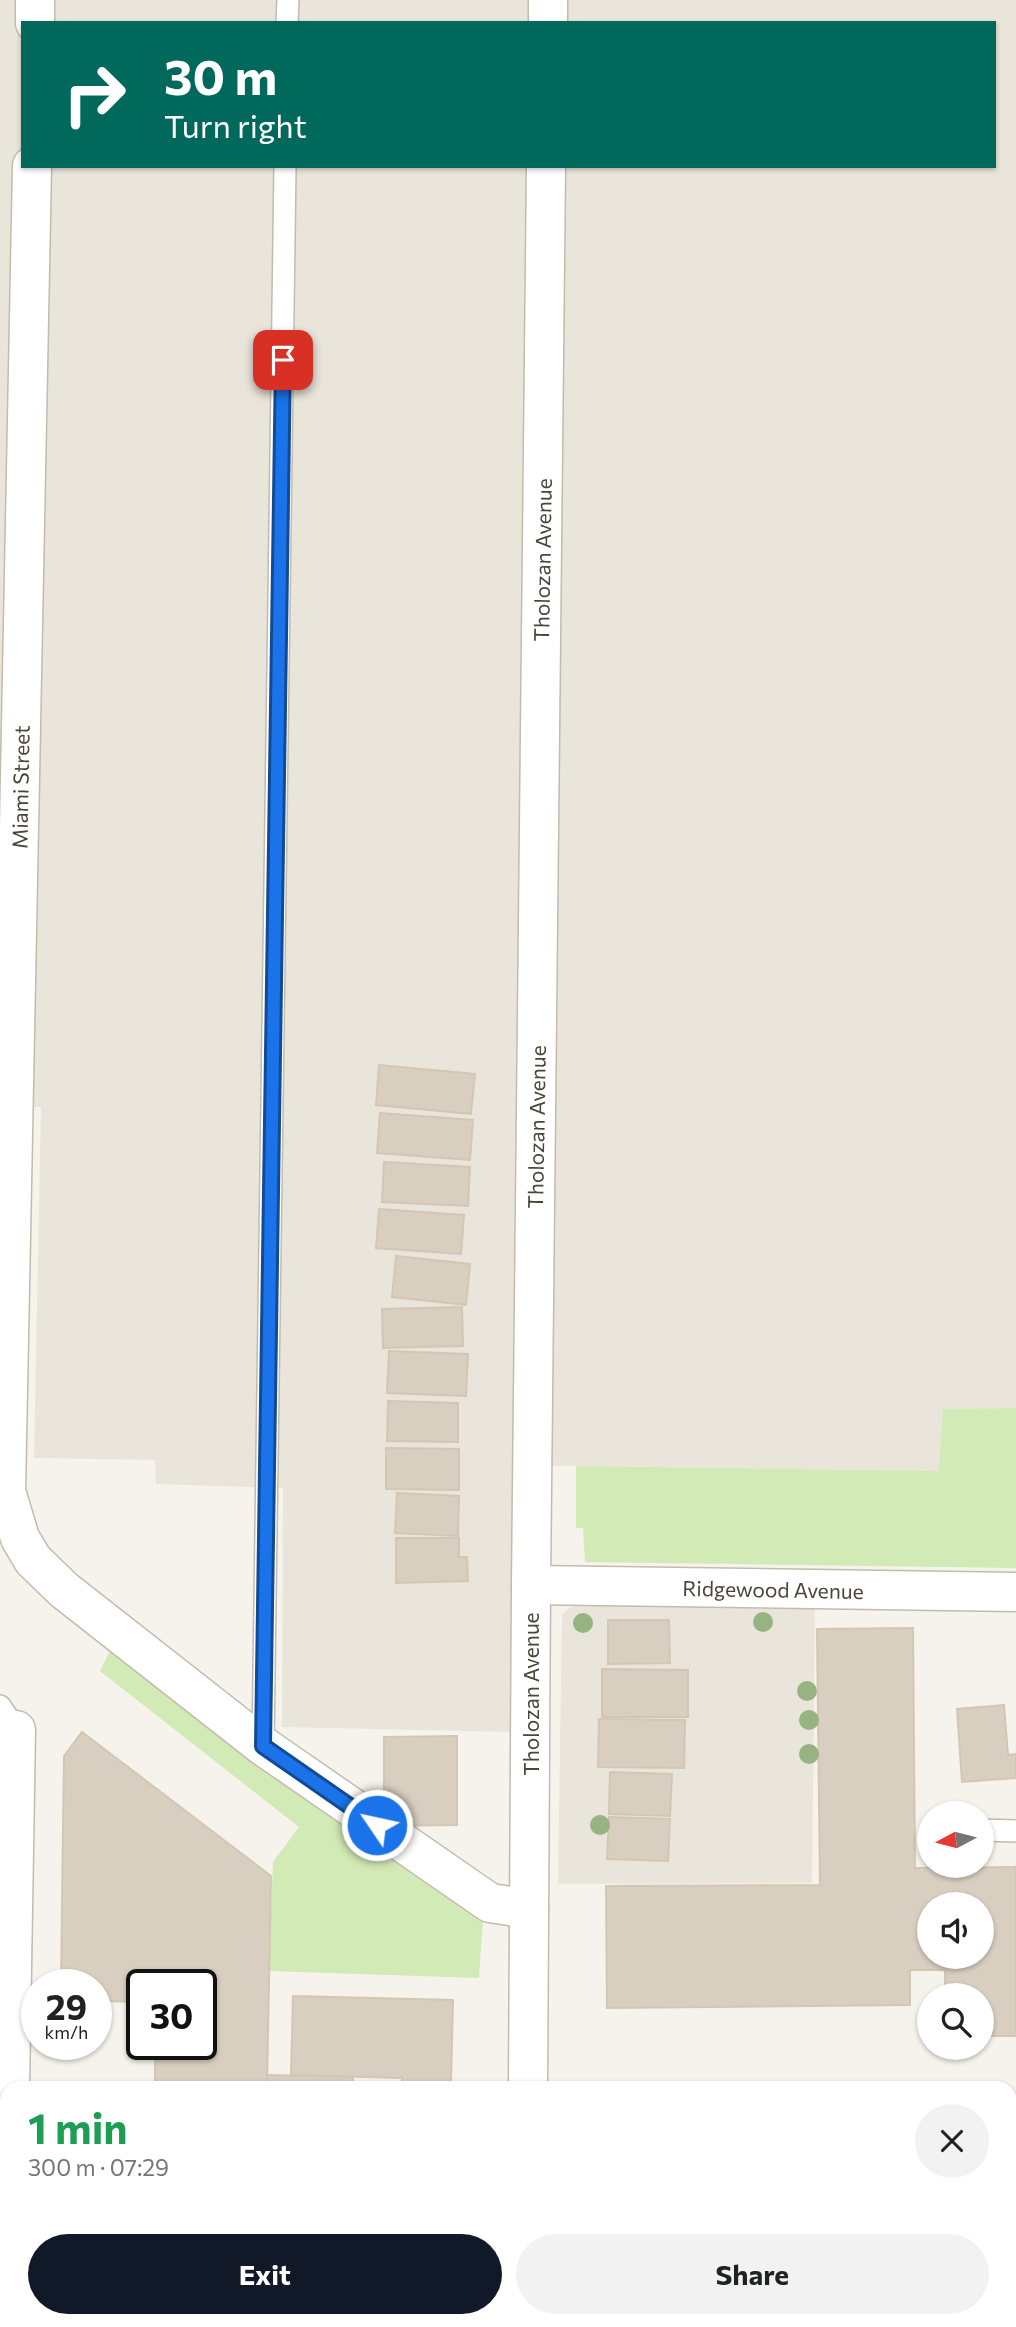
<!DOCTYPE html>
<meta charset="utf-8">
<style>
:root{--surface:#fff;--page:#f2f2f2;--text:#202124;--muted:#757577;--accent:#111827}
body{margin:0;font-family:Commissioner,sans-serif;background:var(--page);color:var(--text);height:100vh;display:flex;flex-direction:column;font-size:26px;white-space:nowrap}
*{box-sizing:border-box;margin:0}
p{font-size:23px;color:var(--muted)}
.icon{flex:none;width:38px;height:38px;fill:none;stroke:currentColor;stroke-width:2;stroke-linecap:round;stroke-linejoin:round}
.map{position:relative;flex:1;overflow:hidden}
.drawer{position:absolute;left:0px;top:2081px;width:1017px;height:247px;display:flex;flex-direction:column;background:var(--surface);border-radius:21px 21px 0 0;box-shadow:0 2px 5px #0004}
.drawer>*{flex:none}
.banner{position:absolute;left:21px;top:21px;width:975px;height:147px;border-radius:0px;box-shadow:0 2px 5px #0004;background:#00695c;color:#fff;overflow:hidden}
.needle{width:46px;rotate:263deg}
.buttons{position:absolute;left:917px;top:1801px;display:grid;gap:14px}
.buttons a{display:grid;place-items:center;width:77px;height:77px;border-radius:50%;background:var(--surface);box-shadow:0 2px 5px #0004;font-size:35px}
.speed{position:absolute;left:21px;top:1969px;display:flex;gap:14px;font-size:35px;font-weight:700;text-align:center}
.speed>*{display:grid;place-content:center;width:91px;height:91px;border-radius:50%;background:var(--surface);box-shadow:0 2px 5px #0004;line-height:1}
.speed small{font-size:18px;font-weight:400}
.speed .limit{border:4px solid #111;border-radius:10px;background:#fff;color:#111}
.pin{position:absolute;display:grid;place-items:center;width:60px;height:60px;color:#fff;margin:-30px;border-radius:14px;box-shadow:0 4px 10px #0006}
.me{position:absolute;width:77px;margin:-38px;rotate:304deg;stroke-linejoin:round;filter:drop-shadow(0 0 5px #0008)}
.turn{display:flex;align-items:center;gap:24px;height:147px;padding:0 28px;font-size:32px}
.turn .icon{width:91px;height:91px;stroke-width:2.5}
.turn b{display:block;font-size:49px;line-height:60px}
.round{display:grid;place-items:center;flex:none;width:74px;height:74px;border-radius:37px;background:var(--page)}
.overview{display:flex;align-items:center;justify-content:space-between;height:119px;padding:0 28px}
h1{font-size:42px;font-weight:700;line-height:52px;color:#1e9e55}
.cta{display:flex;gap:14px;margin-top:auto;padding:14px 28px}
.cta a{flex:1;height:80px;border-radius:42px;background:var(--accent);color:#fff;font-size:28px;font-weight:700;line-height:80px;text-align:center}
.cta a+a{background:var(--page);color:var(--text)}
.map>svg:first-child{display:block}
.residential{fill:#eae5da;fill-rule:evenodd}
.commercial{fill:#f7ead8}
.green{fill:#d2eab5}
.building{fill:#d8cfc1;stroke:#d3c7b4;stroke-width:2;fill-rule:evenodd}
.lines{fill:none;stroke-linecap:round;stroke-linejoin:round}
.service-casing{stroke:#c2bbae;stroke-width:24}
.minor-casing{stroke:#c2bbae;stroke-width:41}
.service{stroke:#fff;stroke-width:21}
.minor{stroke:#fff;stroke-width:38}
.tree{fill:#97b381}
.route-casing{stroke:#114b97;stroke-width:18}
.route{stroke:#1a73e8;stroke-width:12}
.labels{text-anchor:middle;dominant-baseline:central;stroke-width:5;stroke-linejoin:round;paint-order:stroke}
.street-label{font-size:21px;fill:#4b4439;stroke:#fff}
</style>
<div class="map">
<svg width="1016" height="2327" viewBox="0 0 1016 2327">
<rect width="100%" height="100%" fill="#f6f3ec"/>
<g class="residential">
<path d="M0,0H1016V1408L943,1409L940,1471L515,1465L511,1732L282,1727L283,1488L156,1484L155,1460L34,1458L41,1107L0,1106ZM23,23H994V166H23Z"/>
<polygon points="572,1606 815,1607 812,1883 558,1884 562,1614"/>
</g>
<polygon class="commercial" points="7,2320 911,2320 911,2327 0,2327"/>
<g class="green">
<polygon points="1016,1408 1016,1568 585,1562 583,1528 576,1528 576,1466 939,1471 943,1409"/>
<polygon points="115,1640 483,1917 479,1978 269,1971 273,1862 299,1827 100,1671"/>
</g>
<g class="building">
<polygon points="379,1065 475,1074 471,1114 376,1105"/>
<polygon points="380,1113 473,1120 470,1160 377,1153"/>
<polygon points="384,1162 470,1167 468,1206 382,1202"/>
<polygon points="379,1209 464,1215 461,1254 376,1248"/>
<polygon points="396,1256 470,1264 466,1305 392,1297"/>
<polygon points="462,1307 463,1346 383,1348 382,1309"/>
<polygon points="389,1351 468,1354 466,1396 387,1393"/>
<polygon points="388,1401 458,1403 458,1442 387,1441"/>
<polygon points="386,1448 459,1449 459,1490 386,1489"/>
<polygon points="397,1493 459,1496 458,1536 395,1533"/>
<polygon points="396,1538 459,1538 459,1557 467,1557 468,1581 396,1583"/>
<polygon points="608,1620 669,1620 670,1663 608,1664"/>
<path d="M913,1628L915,1868L1016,1867V2036H982V1995H945V1970H910V2005L607,2008L606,1886L820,1885L817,1629ZM929,1904H982V1956H929Z"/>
<polygon points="602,1669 688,1670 688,1717 602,1717"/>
<polygon points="1004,1705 1008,1755 1016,1754 1016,1778 962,1782 957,1709"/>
<polygon points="599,1719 685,1720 684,1768 598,1767"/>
<polygon points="82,1732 271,1876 267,2088 155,2088 155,2044 201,2044 201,1984 142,1984 142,2002 96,2001 96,1984 61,1984 64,1756"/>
<polygon points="457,1736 457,1825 384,1826 384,1737"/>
<polygon points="610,1772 672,1774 670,1816 609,1814"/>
<polygon points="609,1817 670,1819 668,1861 607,1859"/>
<polygon points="293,1996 453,2000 451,2082 434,2082 433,2088 402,2088 402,2078 291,2075"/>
<polygon points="267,2075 353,2077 353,2088 267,2088"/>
<polygon points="58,2320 190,2320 189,2327 58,2327"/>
<polygon points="349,2320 396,2321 395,2327 349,2327"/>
</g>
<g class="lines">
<g class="service-casing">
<g id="service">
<polyline points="287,23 288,0"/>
<polyline points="0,1706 16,1730"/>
<polyline points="263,1746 285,166"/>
<polyline points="982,1830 1016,1831"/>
<polyline points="1010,2189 1016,2188"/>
<polyline points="417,2320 422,2327"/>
<polyline points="577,2320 595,2327"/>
<polyline points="214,2327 214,2320"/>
<polyline points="316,2327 319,2320"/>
</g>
</g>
<g class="minor-casing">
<g id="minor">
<polyline points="35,23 35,0"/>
<polyline points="548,23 548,0"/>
<polyline points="32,166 6,1491 20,1538 33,1560 64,1590 263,1746 490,1903 529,1909"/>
<polyline points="531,1585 1016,1592"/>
<polyline points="10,2088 16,1730"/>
<polyline points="528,2088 531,1585 546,166"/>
<polyline points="4,2327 7,2240"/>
<polyline points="527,2327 527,2320"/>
</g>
</g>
<use href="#service" class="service"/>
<use href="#minor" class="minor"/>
</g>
<g class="tree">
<circle cx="763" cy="1622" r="10"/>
<circle cx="583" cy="1623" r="10"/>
<circle cx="807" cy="1691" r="10"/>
<circle cx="809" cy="1720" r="10"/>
<circle cx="809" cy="1754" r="10"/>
<circle cx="600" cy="1825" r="10"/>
</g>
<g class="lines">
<g class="route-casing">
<polyline id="route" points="283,360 263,1746 377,1825"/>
</g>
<use href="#route" class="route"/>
</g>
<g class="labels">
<g class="street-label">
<text transform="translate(542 560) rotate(-89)">Tholozan Avenue</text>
<text transform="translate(20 787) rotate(-89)">Miami Street</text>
<text transform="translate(536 1127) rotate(-89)">Tholozan Avenue</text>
<text transform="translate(773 1589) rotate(1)">Ridgewood Avenue</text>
<text transform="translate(530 1694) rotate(-90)">Tholozan Avenue</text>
</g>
</g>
</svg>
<div class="buttons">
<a><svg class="needle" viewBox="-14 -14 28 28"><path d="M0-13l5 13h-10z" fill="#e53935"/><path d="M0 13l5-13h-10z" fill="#757577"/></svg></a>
<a><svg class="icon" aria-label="sound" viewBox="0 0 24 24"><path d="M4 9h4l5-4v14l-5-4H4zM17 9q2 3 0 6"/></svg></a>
<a><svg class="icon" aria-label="search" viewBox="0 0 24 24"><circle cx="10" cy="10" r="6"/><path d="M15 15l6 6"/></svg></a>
</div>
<div class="speed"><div>29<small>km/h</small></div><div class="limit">30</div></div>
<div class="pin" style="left:283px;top:360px;background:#d93025"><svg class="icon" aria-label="arrive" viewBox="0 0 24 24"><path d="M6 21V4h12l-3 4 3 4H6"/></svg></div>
<svg class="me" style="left:377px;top:1825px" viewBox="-20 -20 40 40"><circle r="17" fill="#1a73e8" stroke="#fff" stroke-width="3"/><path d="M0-11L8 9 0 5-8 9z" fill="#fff"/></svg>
<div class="banner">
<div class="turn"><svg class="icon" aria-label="right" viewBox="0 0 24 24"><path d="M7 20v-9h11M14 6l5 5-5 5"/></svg><div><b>30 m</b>Turn right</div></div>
</div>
<section class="drawer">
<div class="overview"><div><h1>1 min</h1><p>300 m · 07:29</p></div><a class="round"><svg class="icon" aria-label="close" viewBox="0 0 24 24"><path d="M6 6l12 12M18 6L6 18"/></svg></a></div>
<div class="cta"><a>Exit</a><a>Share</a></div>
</section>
</div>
